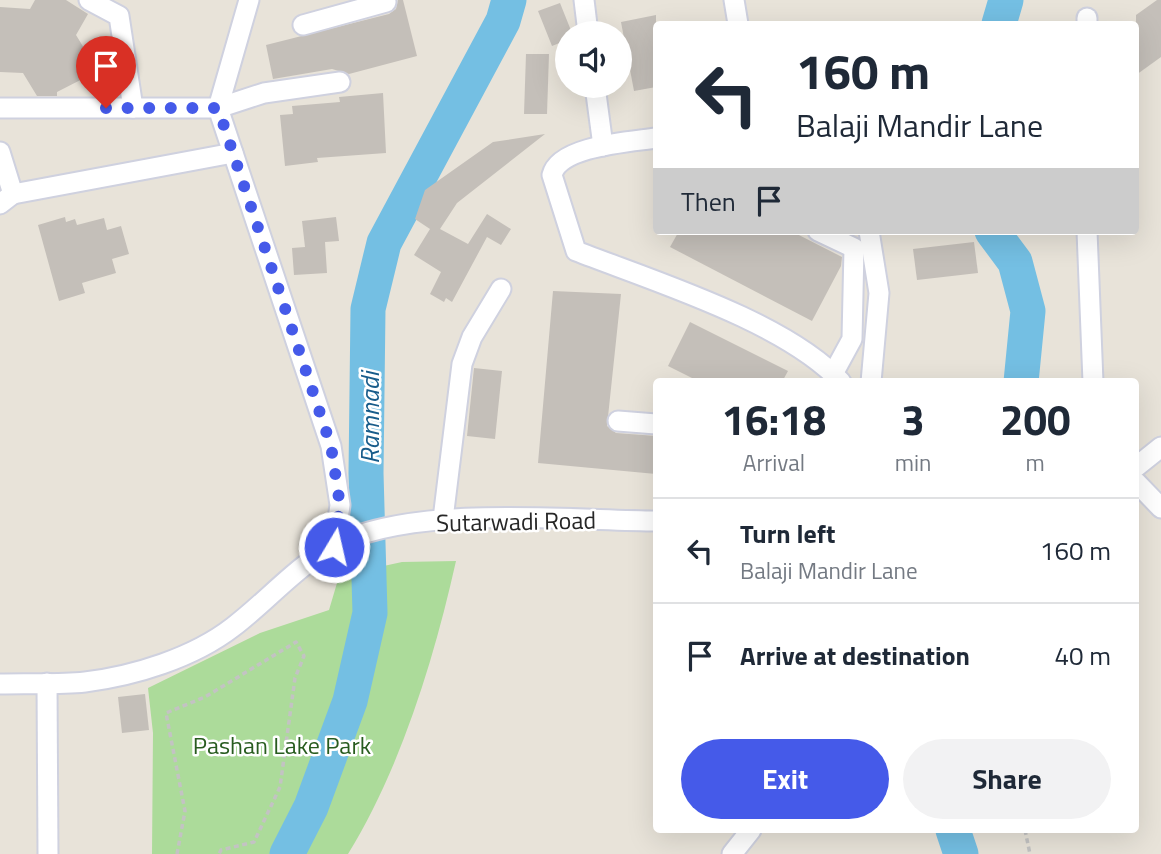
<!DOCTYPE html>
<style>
:root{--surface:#fff;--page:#f2f2f3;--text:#1f2937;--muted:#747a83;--line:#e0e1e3;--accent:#455ae9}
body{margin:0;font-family:"Titillium Web",sans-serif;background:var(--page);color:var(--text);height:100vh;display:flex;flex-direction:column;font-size:26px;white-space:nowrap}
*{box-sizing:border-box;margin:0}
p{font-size:23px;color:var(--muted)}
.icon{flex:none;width:38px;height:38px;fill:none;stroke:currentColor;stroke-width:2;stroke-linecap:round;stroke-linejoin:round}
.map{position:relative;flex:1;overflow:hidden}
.drawer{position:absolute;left:653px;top:378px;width:486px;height:455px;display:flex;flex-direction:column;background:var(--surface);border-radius:7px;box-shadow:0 7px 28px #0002}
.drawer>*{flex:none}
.hud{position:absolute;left:653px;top:21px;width:486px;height:214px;border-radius:7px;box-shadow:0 7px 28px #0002;background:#fff;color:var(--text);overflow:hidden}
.tools{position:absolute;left:555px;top:21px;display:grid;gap:14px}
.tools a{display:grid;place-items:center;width:77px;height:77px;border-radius:50%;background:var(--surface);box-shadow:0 7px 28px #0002;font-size:35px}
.pin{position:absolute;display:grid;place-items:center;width:60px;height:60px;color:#fff;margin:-72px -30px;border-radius:50% 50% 50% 0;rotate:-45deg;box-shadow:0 0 7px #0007}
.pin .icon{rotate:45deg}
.me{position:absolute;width:77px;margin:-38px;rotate:9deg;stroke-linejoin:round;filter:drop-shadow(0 0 5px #0008)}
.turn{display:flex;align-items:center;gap:24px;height:147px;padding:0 28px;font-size:32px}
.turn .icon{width:91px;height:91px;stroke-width:2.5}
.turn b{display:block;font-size:49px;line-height:60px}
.then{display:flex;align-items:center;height:66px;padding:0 28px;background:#0003;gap:14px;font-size:26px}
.eta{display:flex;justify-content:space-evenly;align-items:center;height:119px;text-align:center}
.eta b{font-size:42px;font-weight:700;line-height:49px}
.action{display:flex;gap:14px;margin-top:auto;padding:14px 28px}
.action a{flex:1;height:80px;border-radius:42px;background:var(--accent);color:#fff;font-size:28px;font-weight:700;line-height:80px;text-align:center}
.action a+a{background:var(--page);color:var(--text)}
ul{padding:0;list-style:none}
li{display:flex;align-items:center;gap:21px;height:105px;padding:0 28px;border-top:2px solid var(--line)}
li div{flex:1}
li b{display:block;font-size:26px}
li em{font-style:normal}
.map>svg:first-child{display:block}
.green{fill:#acdb9a}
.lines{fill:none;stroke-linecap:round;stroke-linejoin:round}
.river{stroke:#74bfe3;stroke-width:35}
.building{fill:#c4bfb9}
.minor-casing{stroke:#cfd1df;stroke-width:23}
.path{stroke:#c3c3c3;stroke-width:3.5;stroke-dasharray:5 3.5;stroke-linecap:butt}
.minor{stroke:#fff;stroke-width:19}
.route{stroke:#455ae9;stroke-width:12;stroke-dasharray:0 21.6}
.labels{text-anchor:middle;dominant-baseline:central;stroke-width:5;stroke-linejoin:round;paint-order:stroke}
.street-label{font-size:24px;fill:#272727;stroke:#fff}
.park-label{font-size:24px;fill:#285c1f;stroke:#fff}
.water-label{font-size:26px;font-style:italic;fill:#185c8a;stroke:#fff}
</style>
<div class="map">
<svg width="1161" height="854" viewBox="0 0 1161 854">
<rect width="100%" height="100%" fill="#e8e3d9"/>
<path class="green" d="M456,561C434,659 401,768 348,854H152L153,733L148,688L260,633L329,610L337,583L356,572L402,562Z"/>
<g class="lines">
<g class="river">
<polyline points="999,24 1006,0"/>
<polyline points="992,231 1015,262 1028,311 1021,382"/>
<polyline points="953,830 961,854"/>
<polyline points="287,854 311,807 350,701 370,613 366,473 368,309 384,243 503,21 509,0"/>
</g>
</g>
<g class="building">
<polygon points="35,0 66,0 88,14 76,35 98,71 57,92 57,96 37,96 23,73 0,72 0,7 30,9"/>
<polygon points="398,0 403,0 417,56 349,74 332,69 273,79 266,45 389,14 396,9"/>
<polygon points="1157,0 1161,0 1161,57 1136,75 1136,15"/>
<polygon points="560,3 572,33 567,33 567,40 552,46 538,11"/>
<polygon points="656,15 656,87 634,91 621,22"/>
<polygon points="526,54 549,54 547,114 524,114"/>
<polygon points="383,93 386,153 317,158 318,162 285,166 280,115 293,114 292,106 340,102 339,97"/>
<polygon points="545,134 457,203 440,229 468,244 487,214 511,229 501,245 487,237 452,302 446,298 444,302 430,294 441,272 414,255 430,229 415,219 425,190 493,142"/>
<polygon points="65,217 66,222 75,219 77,225 104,218 107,230 121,226 129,254 112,259 116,273 82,283 85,293 59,301 38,225"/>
<polygon points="336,217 339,241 325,242 327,273 294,275 292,248 305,247 302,221"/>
<polygon points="679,231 791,231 842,257 841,266 812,321 670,247"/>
<polygon points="974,242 978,273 917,280 913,249"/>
<polygon points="553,291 621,294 607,426 616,433 656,436 656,474 538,463"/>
<polygon points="690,322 788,371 782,382 700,382 668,366"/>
<polygon points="474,368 502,371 495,439 467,436"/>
<polygon points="145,694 149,730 122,733 118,697"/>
</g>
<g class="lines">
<g class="minor-casing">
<g id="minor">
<polyline points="89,0 119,16 133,108"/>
<polyline points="584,0 588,33"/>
<polyline points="734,0 738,24"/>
<polyline points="1087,18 1087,24"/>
<polyline points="303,25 386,2 385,0"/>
<polyline points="595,86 603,146"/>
<polyline points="0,108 218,108 331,446 340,505 334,547"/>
<polyline points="218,108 264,93 340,82"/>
<polyline points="218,108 249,0"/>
<path d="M656,138C629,142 559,146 552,175L576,251C653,281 786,322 841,382"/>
<polyline points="0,152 13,194 0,204"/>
<polyline points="13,194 233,153"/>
<polyline points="818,231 854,248 852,339 833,374"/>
<polyline points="869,231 879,293 871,382"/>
<polyline points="1087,231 1093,382"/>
<polyline points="618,421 656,424"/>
<polyline points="1136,467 1161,447"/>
<polyline points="1136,482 1161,508"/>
<polyline points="443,519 462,364 472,337 501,289"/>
<polyline points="47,683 48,854"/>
<path d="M0,684C28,683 57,685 85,682C134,676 193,658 233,627C270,599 302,559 346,540C426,506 568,520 656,521"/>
<polyline points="732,854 751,830"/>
</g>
</g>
<g class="path">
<polyline points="1025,830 1030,854"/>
<polyline points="177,854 185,811 166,713 205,697 296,642 304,656 295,678 280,787 254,842 221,850 219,854"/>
</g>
<use href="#minor" class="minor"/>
</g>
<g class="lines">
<polyline class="route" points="106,108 218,108 331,446 340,505 334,547"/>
</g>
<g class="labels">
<g class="street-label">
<text transform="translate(516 521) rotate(-1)">Sutarwadi Road</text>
</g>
<g class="park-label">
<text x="282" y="745">Pashan Lake Park</text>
</g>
<g class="water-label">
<text transform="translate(369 418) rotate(-90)">Ramnadi</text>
</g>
</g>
</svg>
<div class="tools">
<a><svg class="icon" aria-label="sound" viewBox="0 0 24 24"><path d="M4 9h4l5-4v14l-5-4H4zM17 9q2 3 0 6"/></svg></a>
</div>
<div class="pin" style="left:106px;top:108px;background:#d93025"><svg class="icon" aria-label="arrive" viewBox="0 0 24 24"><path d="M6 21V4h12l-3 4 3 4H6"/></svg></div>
<svg class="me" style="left:334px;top:547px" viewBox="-20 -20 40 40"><circle r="17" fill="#455ae9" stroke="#fff" stroke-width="3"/><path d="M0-11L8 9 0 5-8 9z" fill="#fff"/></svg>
<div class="hud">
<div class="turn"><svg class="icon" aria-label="left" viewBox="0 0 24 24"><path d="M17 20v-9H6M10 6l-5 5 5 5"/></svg><div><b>160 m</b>Balaji Mandir Lane</div></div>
<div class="then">Then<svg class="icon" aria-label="arrive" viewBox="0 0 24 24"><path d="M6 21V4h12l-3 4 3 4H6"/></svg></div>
</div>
<section class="drawer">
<div class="eta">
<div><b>16:18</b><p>Arrival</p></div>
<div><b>3</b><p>min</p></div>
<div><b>200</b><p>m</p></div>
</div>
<ul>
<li><svg class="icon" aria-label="left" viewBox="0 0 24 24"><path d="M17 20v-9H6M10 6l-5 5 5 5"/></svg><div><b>Turn left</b><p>Balaji Mandir Lane</p></div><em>160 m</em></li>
<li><svg class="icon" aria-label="arrive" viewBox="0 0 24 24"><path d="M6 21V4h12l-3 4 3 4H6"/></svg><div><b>Arrive at destination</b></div><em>40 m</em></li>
</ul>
<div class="action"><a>Exit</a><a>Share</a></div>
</section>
</div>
